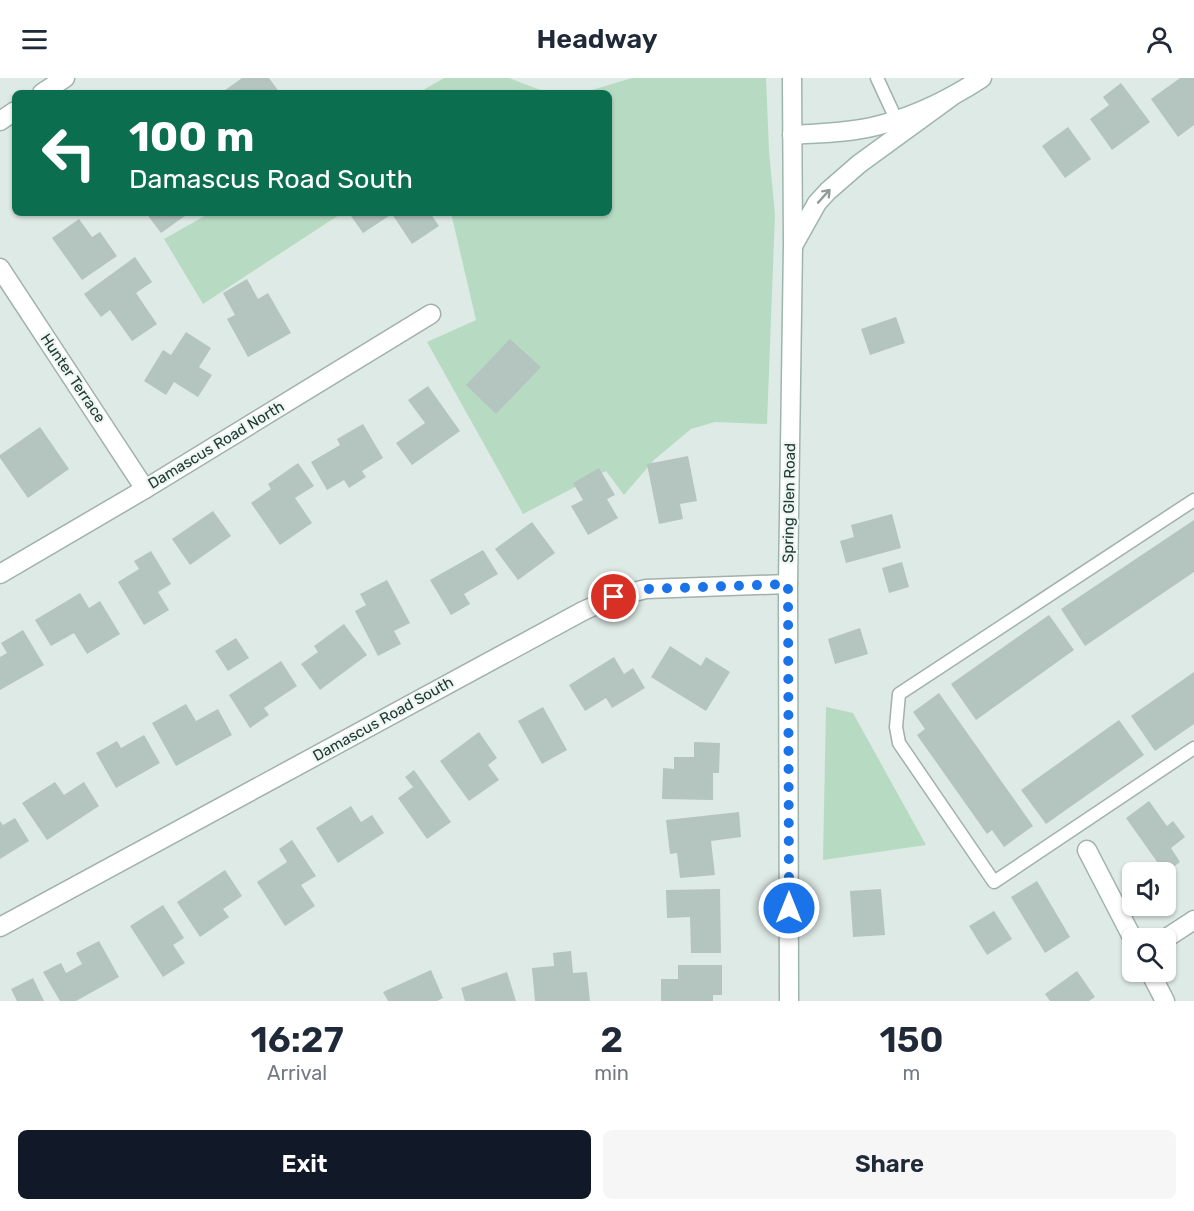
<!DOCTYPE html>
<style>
:root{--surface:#fff;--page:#f6f6f7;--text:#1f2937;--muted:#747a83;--accent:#111827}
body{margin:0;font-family:Rubik,sans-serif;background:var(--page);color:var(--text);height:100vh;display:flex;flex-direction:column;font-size:22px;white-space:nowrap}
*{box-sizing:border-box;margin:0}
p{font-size:20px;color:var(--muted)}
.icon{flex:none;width:33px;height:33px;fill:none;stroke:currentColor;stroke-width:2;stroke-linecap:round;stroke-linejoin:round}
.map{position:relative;height:923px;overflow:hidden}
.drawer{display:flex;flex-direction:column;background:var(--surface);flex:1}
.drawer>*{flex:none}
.hud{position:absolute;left:12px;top:12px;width:600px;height:126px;border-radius:9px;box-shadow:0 2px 4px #0004;background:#0b6e4f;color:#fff;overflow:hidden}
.tools{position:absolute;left:1122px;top:784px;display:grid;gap:12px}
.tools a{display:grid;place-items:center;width:54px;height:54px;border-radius:9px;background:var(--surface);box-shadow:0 2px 4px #0004;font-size:30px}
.pin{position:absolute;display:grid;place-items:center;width:51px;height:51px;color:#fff;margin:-26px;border:3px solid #fff;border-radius:50%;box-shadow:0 2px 6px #0007}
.me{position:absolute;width:66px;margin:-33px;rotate:0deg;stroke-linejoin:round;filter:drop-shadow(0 0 4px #0008)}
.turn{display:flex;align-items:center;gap:21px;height:126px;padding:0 18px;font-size:27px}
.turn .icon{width:78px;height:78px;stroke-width:2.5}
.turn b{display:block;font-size:42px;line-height:51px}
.eta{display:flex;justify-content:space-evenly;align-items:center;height:102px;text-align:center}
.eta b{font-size:36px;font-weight:600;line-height:42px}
.action{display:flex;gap:12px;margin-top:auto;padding:12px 18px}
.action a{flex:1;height:69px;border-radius:9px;background:var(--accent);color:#fff;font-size:24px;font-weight:600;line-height:69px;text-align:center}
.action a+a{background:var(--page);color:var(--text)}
header{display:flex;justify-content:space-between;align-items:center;height:78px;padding:0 18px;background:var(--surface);font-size:27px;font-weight:600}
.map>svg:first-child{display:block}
.green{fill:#b7dbc2}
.building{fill:#b4c4be}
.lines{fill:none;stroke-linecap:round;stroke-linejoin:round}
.lane-casing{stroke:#a1b1ac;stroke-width:15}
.street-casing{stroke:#a1b1ac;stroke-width:21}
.secondary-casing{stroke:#9eb5ad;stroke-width:21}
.lane{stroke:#fff;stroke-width:12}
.street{stroke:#fff;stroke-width:18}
.secondary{stroke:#fff;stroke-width:18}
.oneway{stroke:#909c99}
.route{stroke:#1a73e8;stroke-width:10;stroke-dasharray:0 18}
.labels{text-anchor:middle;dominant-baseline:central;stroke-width:4.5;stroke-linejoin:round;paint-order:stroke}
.street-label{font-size:15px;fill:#203933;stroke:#eef6f3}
</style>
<header><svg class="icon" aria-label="menu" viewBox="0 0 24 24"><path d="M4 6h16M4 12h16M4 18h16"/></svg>Headway<svg class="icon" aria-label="person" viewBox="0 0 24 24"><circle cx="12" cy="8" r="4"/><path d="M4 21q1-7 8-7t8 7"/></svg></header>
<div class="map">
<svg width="1194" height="923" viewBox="0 0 1194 923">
<rect width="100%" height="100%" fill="#deeae5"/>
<g class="green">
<polygon points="444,0 509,0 548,15 418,15"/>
<polygon points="632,0 766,0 769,73 775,137 767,346 715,344 691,351 654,382 624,417 606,393 523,436 427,264 476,242 451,135 609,135 609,15 582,15"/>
<polygon points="210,135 342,135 203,226 164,161"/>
<polygon points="826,629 853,635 926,767 823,782"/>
</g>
<g class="building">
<polygon points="242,0 269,0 280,15 221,15"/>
<polygon points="1180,0 1194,0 1194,47 1178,59 1151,21"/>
<polygon points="1121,5 1150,44 1112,72 1090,41 1109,27 1103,19"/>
<polygon points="1068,49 1091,81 1065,100 1042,68"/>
<polygon points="146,135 189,135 161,155"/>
<polygon points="355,135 430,135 439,148 412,166 392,136 363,155 351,138"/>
<polygon points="79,141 92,159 100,154 117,178 82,202 52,160"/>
<polygon points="135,179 152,204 136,215 157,246 132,263 110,232 101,239 84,216"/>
<polygon points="247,201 258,221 268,215 291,255 248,279 227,241 235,237 223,215"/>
<polygon points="896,239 905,265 870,277 861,251"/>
<polygon points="186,254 211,270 199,289 212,297 198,319 174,304 166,317 144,303 163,272 171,277"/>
<polygon points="510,261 541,289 496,336 466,307"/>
<polygon points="428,308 460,353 412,387 396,365 425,345 408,322"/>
<polygon points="363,346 383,380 362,393 366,399 349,410 344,402 327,412 311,384 340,367 337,361"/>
<polygon points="40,349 69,391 28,420 0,380 0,377"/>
<polygon points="688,378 697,423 680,426 683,441 659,446 647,386"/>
<polygon points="298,385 314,408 295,420 312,445 280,467 251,425 271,411 268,406"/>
<polygon points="599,390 615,417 607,421 618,440 588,457 571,428 583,422 573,405"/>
<polygon points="213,433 231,458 190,487 172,461"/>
<polygon points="892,436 901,470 846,485 840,463 854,459 851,447"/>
<polygon points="1194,442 1194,494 1085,568 1061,531"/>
<polygon points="532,444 555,475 518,502 495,471"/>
<polygon points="483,472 498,496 464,516 470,526 451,537 430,502"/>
<polygon points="151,473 171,506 158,514 169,532 144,547 118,504 139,491 134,483"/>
<polygon points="902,484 909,509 889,515 882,490"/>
<polygon points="387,502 410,545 394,553 401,566 378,578 355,533 366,527 360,516"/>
<polygon points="80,515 89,530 100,523 120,556 87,576 74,555 51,568 35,542"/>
<polygon points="1049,537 1074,572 976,642 951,606"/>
<polygon points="344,546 367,577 320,612 301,586 318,574 314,568"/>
<polygon points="860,550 868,576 835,586 828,561"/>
<polygon points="23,552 44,587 0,612 0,579 7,575 1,565"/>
<polygon points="236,560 249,580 228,593 215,573"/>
<polygon points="670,568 701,588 706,579 730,594 706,633 651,599"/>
<polygon points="614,579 624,596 633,590 645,610 612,630 606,620 585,633 569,607"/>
<polygon points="281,583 297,608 264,630 269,637 250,650 229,617"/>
<polygon points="1194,594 1194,646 1155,673 1131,638"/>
<polygon points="939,615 1033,748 1004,769 992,752 987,756 917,657 925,651 913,634"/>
<polygon points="186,626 196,643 218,631 232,657 176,688 152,645"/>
<polygon points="543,629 567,672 542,686 518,643"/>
<polygon points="1119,642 1144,677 1046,746 1021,712"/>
<polygon points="479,654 497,680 488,687 499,702 469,723 440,683"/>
<polygon points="144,657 160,685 116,710 96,675 117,663 121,670"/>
<polygon points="694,664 720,665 719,695 713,695 713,722 662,721 663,690 674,691 674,679 694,679"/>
<polygon points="414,692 451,744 427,761 398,720 413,709 405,699"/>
<polygon points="55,704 64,717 84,704 99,728 47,762 22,725"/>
<polygon points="1149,723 1167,748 1173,743 1185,759 1171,770 1180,784 1165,795 1126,740"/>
<polygon points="351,728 361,744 372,737 384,755 338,785 316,750"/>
<polygon points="739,734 741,759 711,763 715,797 680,800 677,775 670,776 666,742"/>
<polygon points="15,740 29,763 0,781 0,743 3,747"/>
<polygon points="292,762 316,798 301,807 315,828 285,848 257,804 287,784 279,771"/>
<polygon points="225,792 242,818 223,831 229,839 200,859 177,824"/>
<polygon points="1037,803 1070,859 1045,875 1011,819"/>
<polygon points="720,811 721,875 691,875 690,839 667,840 666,812"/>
<polygon points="881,811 885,857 853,859 850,813"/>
<polygon points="163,827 184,860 173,867 185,885 163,899 130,848"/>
<polygon points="994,833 1012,861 987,877 969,848"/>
<polygon points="99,863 119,899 76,923 60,923 43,894 61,885 66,895 82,886 76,875"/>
<polygon points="571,873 573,895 587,894 590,923 535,923 532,890 554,888 553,875"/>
<polygon points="678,887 722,887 722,917 713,917 713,923 661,923 661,901 678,901"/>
<polygon points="431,892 443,920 437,923 388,923 383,914"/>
<polygon points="1077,893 1095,919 1089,923 1050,923 1045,916"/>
<polygon points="507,894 516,923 465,923 461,910"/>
<polygon points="33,900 44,923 17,923 11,911"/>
</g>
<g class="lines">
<g class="lane-casing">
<g id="lane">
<polyline points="877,0 896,41"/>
<polyline points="1194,422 899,616 896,649 899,665 994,804 1194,670"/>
</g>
</g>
<g class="street-casing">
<g id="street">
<polyline points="0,190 145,411"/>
<polyline points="0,496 145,411 431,236"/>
<polyline points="1087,772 1133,861"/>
<polyline points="0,849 583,533 614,519 646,511 788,506"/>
<polyline points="1165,861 1194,842"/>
<polyline points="1150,894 1165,923"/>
</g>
</g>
<g class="secondary-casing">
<g id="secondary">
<polyline points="42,15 65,0"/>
<polyline points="0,43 15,33"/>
<path d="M792,57C820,55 848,55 876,48C913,39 950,21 982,0"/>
<polyline points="794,166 817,125 828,113 859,86 951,19"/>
<polyline points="789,923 788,506 793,167 792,0"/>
</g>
</g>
<use href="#lane" class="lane"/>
<use href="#street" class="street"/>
<use href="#secondary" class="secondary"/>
</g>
<defs><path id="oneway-shaft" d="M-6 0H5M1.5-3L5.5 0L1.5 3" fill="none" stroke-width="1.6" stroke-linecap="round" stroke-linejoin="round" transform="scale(1.5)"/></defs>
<use class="oneway" href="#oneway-shaft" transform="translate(824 118) rotate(-48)"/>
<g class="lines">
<polyline class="route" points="614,519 646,511 788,506 789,830"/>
</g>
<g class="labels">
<g class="street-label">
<text transform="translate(73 300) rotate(56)">Hunter Terrace</text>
<text transform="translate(216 367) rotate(-31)">Damascus Road North</text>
<text transform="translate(789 425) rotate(-89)">Spring Glen Road</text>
<text transform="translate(383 641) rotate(-29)">Damascus Road South</text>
</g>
</g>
</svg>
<div class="tools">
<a><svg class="icon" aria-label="sound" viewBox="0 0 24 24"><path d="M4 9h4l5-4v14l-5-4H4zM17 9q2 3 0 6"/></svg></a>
<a><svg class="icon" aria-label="search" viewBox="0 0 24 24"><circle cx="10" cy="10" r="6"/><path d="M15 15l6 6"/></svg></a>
</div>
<div class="pin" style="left:614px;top:519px;background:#d93025"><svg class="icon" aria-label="arrive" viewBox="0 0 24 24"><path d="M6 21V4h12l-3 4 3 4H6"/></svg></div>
<svg class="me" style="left:789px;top:830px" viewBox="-20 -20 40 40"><circle r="17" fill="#1a73e8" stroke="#fff" stroke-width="3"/><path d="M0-11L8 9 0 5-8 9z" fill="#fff"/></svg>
<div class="hud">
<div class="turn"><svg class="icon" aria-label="left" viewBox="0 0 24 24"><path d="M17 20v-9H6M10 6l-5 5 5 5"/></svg><div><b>100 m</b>Damascus Road South</div></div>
</div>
</div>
<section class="drawer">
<div class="eta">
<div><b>16:27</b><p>Arrival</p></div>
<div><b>2</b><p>min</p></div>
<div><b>150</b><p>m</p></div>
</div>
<div class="action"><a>Exit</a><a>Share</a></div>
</section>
